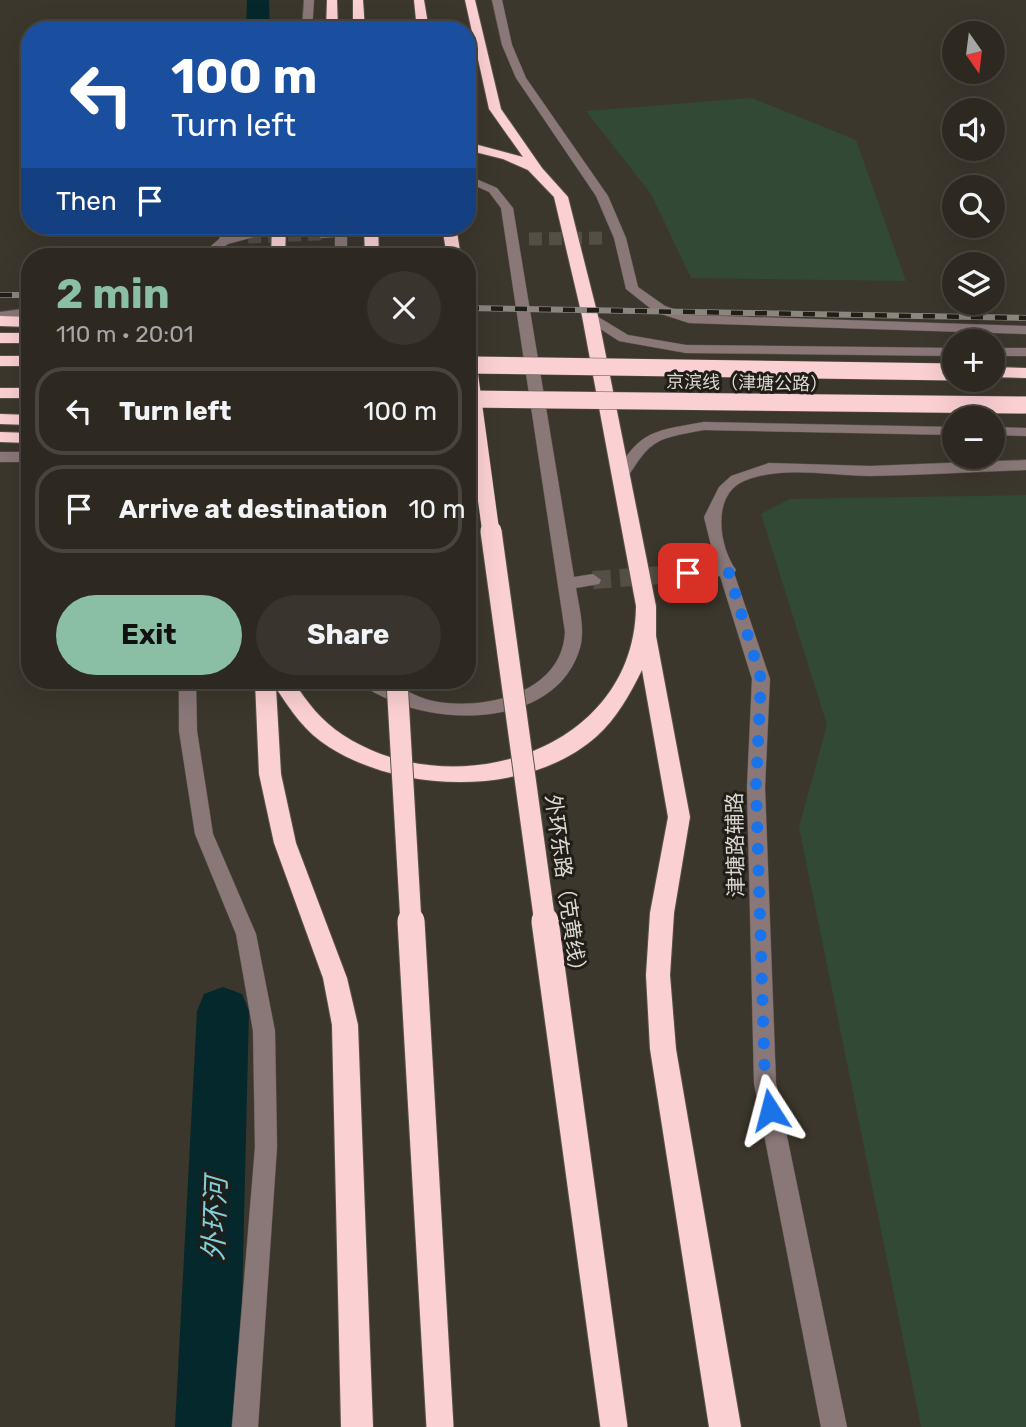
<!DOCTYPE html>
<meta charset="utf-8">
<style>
:root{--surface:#2d2921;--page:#39352e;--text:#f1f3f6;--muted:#a7a6a5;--line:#48453f;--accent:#8abfa5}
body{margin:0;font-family:Rubik,"Noto Sans SC",sans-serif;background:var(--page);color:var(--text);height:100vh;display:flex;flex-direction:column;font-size:26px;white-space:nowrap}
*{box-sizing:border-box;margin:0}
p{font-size:23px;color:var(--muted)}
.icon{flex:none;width:38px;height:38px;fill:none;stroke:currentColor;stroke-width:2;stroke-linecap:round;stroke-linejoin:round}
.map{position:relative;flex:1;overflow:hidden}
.details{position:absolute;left:21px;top:248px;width:455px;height:441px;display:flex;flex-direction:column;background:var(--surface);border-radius:28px;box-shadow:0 7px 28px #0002,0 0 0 2px var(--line)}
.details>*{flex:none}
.guide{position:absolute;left:21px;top:21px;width:455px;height:214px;border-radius:28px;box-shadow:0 7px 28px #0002,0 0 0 2px var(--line);background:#1a4fa0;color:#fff;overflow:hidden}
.needle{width:46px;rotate:166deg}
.controls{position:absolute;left:942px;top:21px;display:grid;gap:14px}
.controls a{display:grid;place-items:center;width:63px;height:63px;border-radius:50%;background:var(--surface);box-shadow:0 7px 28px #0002,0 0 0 2px var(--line);font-size:35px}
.pin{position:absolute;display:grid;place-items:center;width:60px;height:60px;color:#fff;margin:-30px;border-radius:14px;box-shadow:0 4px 10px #0006}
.me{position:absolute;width:77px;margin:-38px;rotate:351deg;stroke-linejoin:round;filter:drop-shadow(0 0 5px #0008)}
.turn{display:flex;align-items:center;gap:24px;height:147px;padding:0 35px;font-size:32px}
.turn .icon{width:91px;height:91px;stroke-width:2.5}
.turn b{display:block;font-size:49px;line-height:60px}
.then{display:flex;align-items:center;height:66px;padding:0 35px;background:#0003;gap:14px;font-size:26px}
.round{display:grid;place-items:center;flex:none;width:74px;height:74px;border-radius:37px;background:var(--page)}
.head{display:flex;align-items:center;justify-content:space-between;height:119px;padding:0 35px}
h1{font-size:42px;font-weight:700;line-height:52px;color:var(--accent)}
.cta{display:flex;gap:14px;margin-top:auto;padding:14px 35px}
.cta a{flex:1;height:80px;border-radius:42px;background:var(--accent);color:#111;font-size:28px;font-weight:700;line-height:80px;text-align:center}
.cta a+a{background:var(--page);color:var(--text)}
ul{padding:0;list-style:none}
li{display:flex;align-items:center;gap:21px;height:88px;margin:0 14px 10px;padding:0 21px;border:4px solid var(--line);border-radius:28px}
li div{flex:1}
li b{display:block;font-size:26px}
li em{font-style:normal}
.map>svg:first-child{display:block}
.green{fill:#324936}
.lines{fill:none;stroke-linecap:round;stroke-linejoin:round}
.canal{fill:#05282c;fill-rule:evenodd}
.minor-tunnel-far1{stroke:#544f45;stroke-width:13;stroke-dasharray:13 7;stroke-linecap:butt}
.minor-tunnel{stroke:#544f45;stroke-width:18;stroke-dasharray:18 9;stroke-linecap:butt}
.minor-casing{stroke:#59544a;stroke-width:1}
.highway-casing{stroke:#59544a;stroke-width:2}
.minor{fill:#8a7879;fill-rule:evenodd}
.highway{fill:#fbd0d2;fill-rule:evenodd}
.rail-casing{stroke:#8b877e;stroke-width:6}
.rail{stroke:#211e19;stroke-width:4.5;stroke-dasharray:12;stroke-linecap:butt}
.highway-bridge-far2-casing{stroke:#59544a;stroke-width:18;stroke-linecap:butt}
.highway-bridge-far1-casing{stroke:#59544a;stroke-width:23;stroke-linecap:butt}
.highway-bridge-casing{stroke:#59544a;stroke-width:29;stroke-linecap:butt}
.highway-bridge-far2{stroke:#fbd0d2;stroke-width:17}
.highway-bridge-far1{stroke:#fbd0d2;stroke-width:21}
.highway-bridge{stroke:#fbd0d2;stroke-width:27}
.route{stroke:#1a73e8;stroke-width:12;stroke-dasharray:0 21.6}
.labels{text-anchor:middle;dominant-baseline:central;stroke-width:6;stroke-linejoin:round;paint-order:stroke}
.far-street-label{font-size:18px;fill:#dcd9d2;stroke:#211e19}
.street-label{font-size:21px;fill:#dcd9d2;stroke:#211e19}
.near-water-label{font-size:28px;font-style:italic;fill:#7fcfd8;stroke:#211e19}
</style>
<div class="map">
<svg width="1026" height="1427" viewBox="0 0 1026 1427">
<rect width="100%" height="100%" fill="#3c372c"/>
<g class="green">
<polygon points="752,98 856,140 906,281 691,278 651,194 586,111"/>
<polygon points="1026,495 1026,1427 921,1427 799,827 827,725 761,514 790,499"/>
</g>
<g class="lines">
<g class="canal">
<polygon points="247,0 269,0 270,30 246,30"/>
<polygon points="223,987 242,994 249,1011 239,1427 175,1427 197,1011 204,994"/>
</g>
<g class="minor-tunnel-far1">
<polyline points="248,237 321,234"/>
<polyline points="529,239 605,238"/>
</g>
<polyline class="minor-tunnel" points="593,580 688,573"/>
<g class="minor-casing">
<g id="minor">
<polygon points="304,0 314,0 312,30 302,30"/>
<polygon points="492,0 502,0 512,45 526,78 608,196 626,238 638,287 665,306 690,315 1026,326 1026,334 689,323 655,312 626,289 614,238 596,196 516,78 502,45"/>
<path d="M467,175L497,188L513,208L574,577L593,574L601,580L599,584L576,588C579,608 586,631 579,651C555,724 450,726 392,701C382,696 367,691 361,681C368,681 377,679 383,681C399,685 414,697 433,701C483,711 562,694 565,632L501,208L489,192L467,182Z"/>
<polygon points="225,226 237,226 232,236 248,233 254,237 228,244 211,257 198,257 219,239"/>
<polygon points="335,226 347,226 347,257 335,257 335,237 321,238 315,234 321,230 335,230"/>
<polygon points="30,308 30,316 0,320 0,312"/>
<polygon points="590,312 628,335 686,345 954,348 954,356 686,353 619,341 585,319 585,313"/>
<rect x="992" y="348" width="34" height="8"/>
<path d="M704,422L954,427V435L704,430C656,439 652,438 626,480H616L614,477C639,430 654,431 704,422Z"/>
<polygon points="992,427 1026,428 1026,436 992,435"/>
<rect x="0" y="452" width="30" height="10"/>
<path d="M1026,460V470C974,472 923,475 871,476C830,476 783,465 744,481C711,495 719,547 736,570L734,573L770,679L765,787L776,1083L847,1427H821L754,1083L747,787L752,679L720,576L688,579L680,573L688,567L716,565L704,517L719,487L731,476L769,463L870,466Z"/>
<polygon points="179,681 196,681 197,731 213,834 256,934 275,1031 277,1147 258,1427 232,1427 255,1147 253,1031 236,934 195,834 179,731"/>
</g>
</g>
<g class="highway-casing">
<g id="highway">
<polygon points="327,0 337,0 338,30 326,30"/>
<polygon points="353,0 363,0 365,30 353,30"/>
<polygon points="414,0 424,0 429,30 417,30"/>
<path d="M465,0H475L501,109L542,168L568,197L598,316L656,606V636L690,817L674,913L670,975L676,1049L741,1427H709L650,1049L646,975L650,913L668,817L642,670C630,694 617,718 597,736C529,797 403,794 329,747C305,732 291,711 276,688L281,774L296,843L347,978L358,1025L373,1427H341L332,1025L323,978L274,843L259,774L255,681H293C307,702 321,721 343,735C453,807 635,752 636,606L582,316L554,197L528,170L503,159L467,150V142L523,157L489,109Z"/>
<polygon points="272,226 286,226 285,257 271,257"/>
<polygon points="364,226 378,226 379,257 365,257"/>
<polygon points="442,226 456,226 461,257 447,257"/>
<polygon points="0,316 30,317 30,327 0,326"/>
<rect x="0" y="333" width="30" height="10"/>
<rect x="0" y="356" width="30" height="10"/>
<polygon points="992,367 1026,368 1026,378 992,377"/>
<rect x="0" y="388" width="30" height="10"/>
<polygon points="0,414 30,415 30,425 0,424"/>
<polygon points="0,432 30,433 30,443 0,442"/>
</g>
</g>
<use href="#minor" class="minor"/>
<use href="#highway" class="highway"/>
<g class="rail-casing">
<g id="rail">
<polyline points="0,295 30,295"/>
<polyline points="467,308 1026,318"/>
</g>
</g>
<use href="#rail" class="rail"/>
<g class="highway-bridge-far2-casing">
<g id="highway-bridge-far2">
<polyline points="467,356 491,533"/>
<polyline points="467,365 954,372"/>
<polyline points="467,399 1026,405"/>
</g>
</g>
<g class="highway-bridge-far1-casing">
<g id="highway-bridge-far1">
<polyline points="491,531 545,923"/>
<polyline points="397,681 411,923"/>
</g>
</g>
<g class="highway-bridge-casing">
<g id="highway-bridge">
<polyline points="411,921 440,1427"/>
<polyline points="545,921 614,1427"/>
</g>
</g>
<use href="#highway-bridge-far2" class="highway-bridge-far2"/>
<use href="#highway-bridge-far1" class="highway-bridge-far1"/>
<use href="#highway-bridge" class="highway-bridge"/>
</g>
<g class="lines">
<polyline class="route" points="688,573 728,570 761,679 756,787 765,1083 770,1110"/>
</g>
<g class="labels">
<g class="far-street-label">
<text transform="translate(747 383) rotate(1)">京滨线（津塘公路）</text>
</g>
<g class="street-label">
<text transform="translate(735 845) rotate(-91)">津塘路辅路</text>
<text transform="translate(566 888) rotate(82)">外环东路（克黄线）</text>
</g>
<g class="near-water-label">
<text transform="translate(215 1219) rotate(-88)">外环河</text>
</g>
</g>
</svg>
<div class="controls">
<a><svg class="needle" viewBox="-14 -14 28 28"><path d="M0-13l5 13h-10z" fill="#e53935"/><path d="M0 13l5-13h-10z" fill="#a7a6a5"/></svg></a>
<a><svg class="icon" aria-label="sound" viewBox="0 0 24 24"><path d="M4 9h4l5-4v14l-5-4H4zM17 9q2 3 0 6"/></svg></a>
<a><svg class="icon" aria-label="search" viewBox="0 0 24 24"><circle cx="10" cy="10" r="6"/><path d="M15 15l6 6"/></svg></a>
<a><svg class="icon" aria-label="layers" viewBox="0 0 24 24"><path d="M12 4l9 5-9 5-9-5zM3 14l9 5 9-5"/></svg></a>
<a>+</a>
<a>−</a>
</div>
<div class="pin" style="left:688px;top:573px;background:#d93025"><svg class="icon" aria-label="arrive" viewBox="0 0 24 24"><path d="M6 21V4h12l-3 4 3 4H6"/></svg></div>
<svg class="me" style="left:770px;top:1110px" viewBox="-20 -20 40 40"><path d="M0-17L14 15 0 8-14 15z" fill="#1a73e8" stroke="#fff" stroke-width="4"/></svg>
<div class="guide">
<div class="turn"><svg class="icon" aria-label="left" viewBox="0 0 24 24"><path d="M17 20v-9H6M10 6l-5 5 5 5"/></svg><div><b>100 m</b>Turn left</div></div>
<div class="then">Then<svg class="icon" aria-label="arrive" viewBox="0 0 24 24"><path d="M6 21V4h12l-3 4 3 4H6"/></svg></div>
</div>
<section class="details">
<div class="head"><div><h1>2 min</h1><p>110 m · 20:01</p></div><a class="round"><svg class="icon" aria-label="close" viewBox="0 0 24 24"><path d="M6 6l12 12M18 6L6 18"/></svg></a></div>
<ul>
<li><svg class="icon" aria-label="left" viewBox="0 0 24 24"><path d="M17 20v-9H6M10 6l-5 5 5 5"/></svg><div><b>Turn left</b></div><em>100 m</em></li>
<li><svg class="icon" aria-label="arrive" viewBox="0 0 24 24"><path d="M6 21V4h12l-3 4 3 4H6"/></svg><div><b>Arrive at destination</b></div><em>10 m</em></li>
</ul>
<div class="cta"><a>Exit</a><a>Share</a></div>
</section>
</div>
